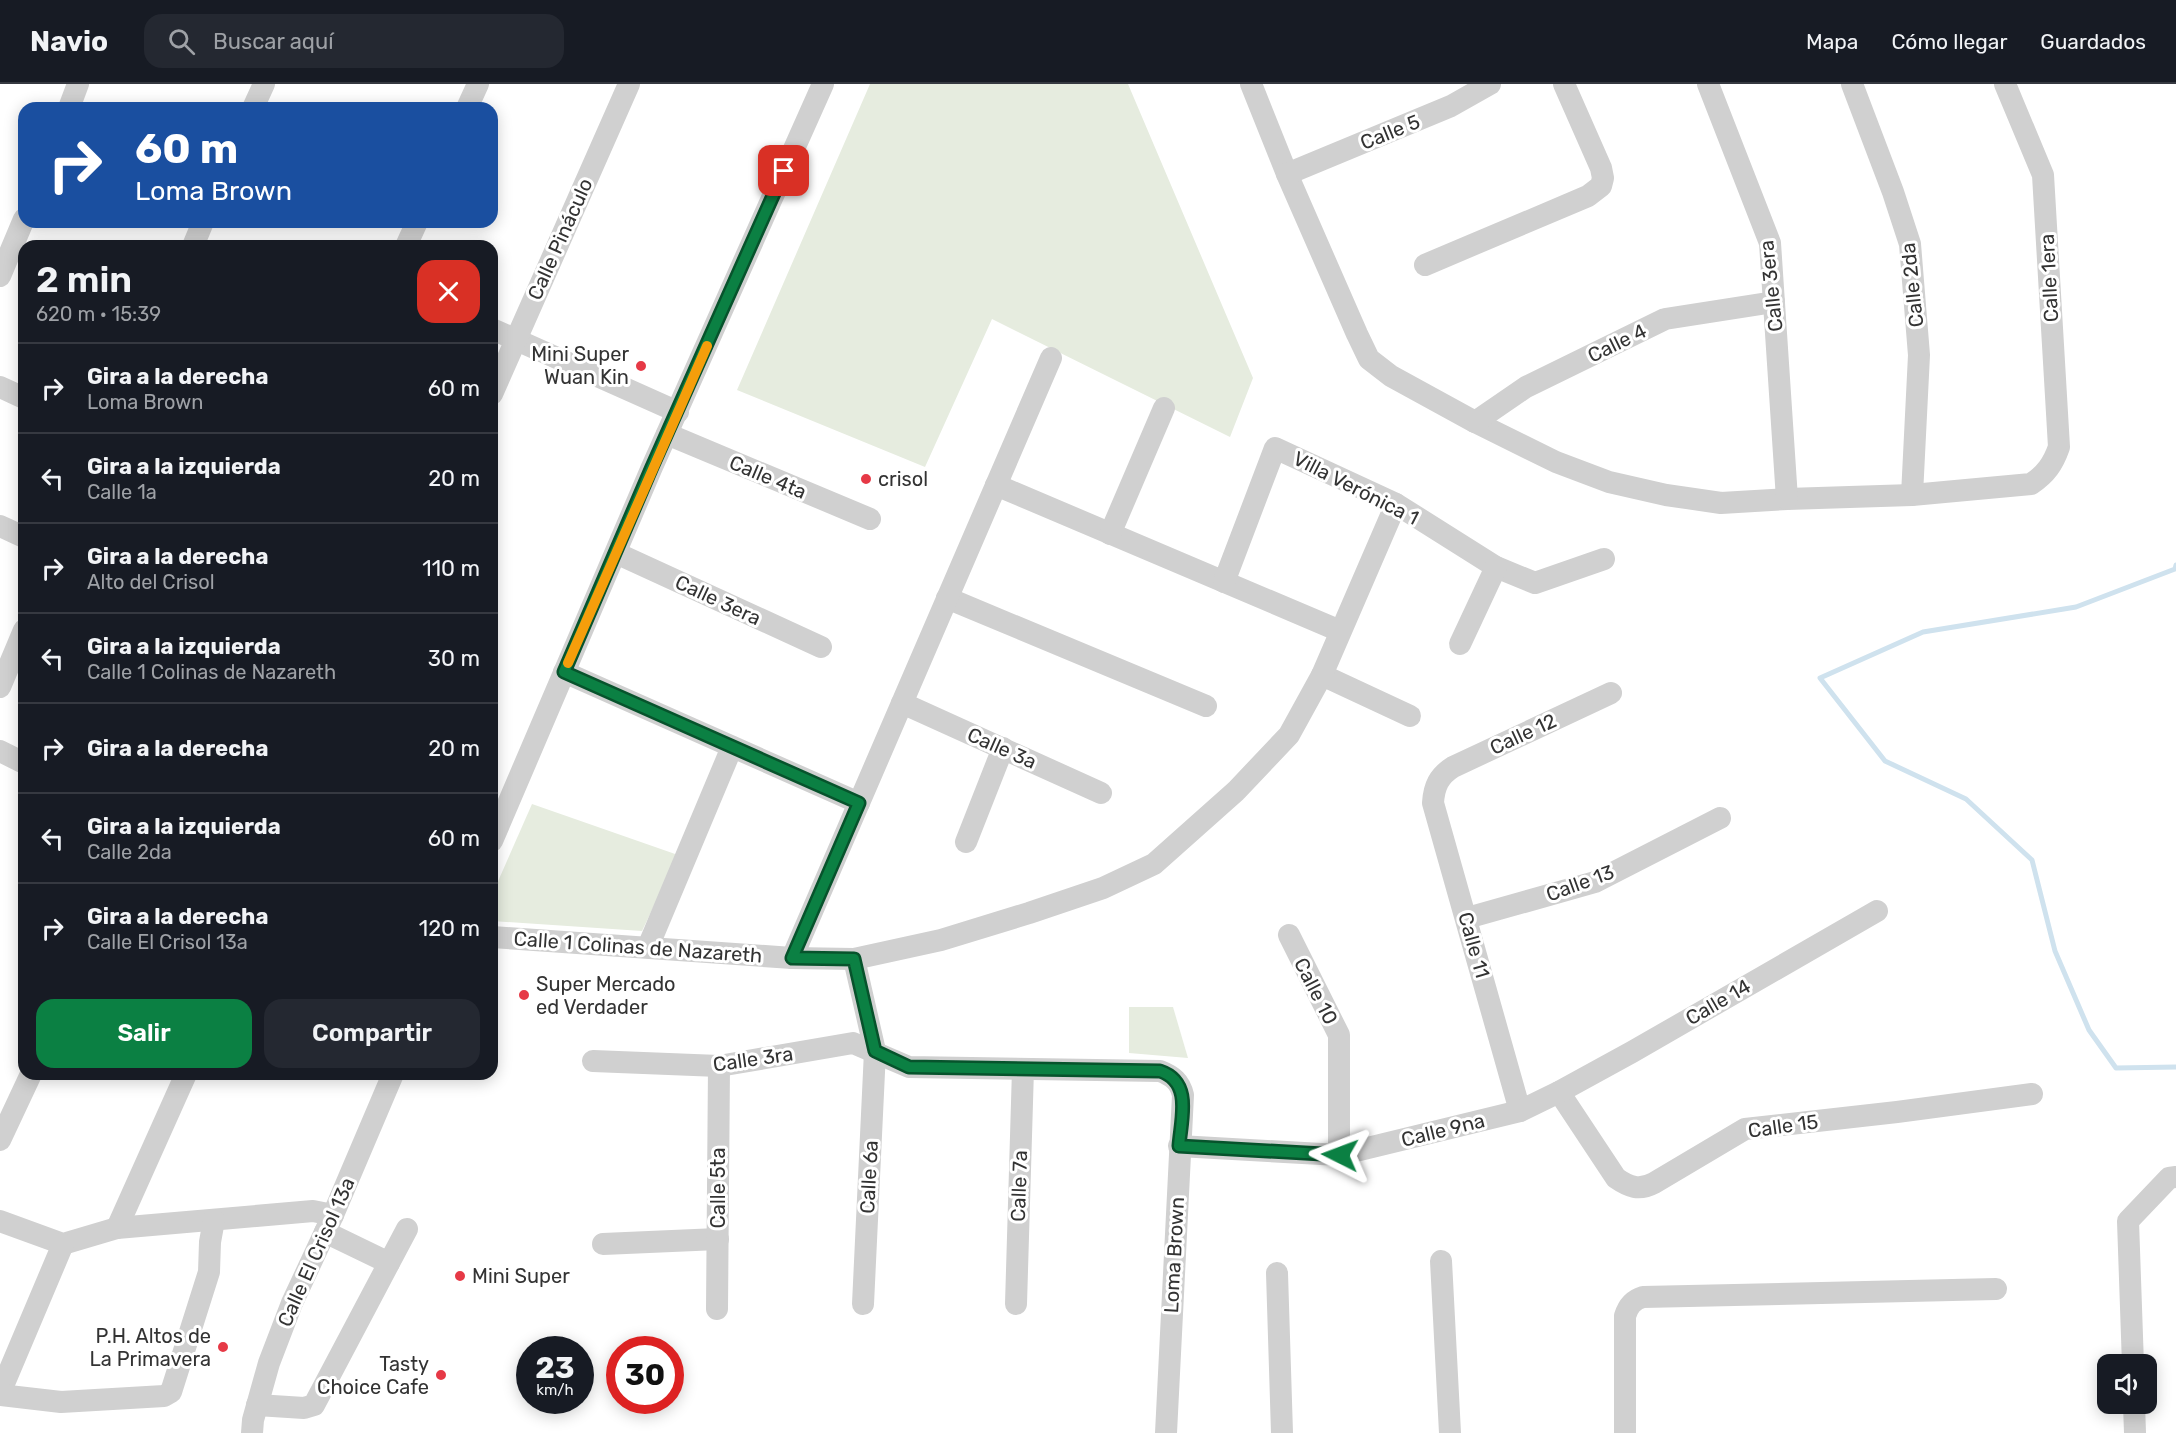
<!DOCTYPE html>
<html lang="es">
<meta charset="utf-8">
<style>
:root{--surface:#171b24;--page:#242831;--text:#f1f3f6;--muted:#9ea1a6;--line:#363941;--accent:#0b8043}
body{margin:0;font-family:Rubik,sans-serif;background:var(--page);color:var(--text);height:100vh;display:flex;flex-direction:column;font-size:22px;white-space:nowrap}
*{box-sizing:border-box;margin:0}
p{font-size:20px;color:var(--muted)}
.icon{flex:none;width:33px;height:33px;fill:none;stroke:currentColor;stroke-width:2;stroke-linecap:round;stroke-linejoin:round}
.map{position:relative;flex:1;overflow:hidden}
.sheet{position:absolute;left:18px;top:156px;width:480px;height:840px;display:flex;flex-direction:column;background:var(--surface);border-radius:18px;box-shadow:0 3px 15px #0003}
.sheet>*{flex:none}
.banner{position:absolute;left:18px;top:18px;width:480px;height:126px;border-radius:18px;box-shadow:0 3px 15px #0003;background:#1a4fa0;color:#fff;overflow:hidden}
.buttons{position:absolute;left:2097px;top:1270px;display:grid;gap:12px}
.buttons a{display:grid;place-items:center;width:60px;height:60px;border-radius:12px;background:var(--surface);box-shadow:0 3px 15px #0003;font-size:30px}
.speed{position:absolute;left:516px;top:1252px;display:flex;gap:12px;font-size:30px;font-weight:700;text-align:center}
.speed>*{display:grid;place-content:center;width:78px;height:78px;border-radius:50%;background:var(--surface);box-shadow:0 3px 15px #0003;line-height:1}
.speed small{font-size:15px;font-weight:400}
.speed .limit{border:9px solid #d22;background:#fff;color:#111}
.pin{position:absolute;display:grid;place-items:center;width:51px;height:51px;color:#fff;margin:-26px;border-radius:12px;box-shadow:0 3px 9px #0006}
.me{position:absolute;width:66px;margin:-33px;rotate:273deg;stroke-linejoin:round;filter:drop-shadow(0 0 4px #0008)}
.turn{display:flex;align-items:center;gap:21px;height:126px;padding:0 18px;font-size:27px}
.turn .icon{width:78px;height:78px;stroke-width:2.5}
.turn b{display:block;font-size:42px;line-height:51px}
.round{display:grid;place-items:center;flex:none;width:63px;height:63px;border-radius:18px;background:var(--page)}
.overview{display:flex;align-items:center;justify-content:space-between;height:102px;padding:0 18px}
h1{font-size:36px;font-weight:600;line-height:45px}
.action{display:flex;gap:12px;margin-top:auto;padding:12px 18px}
.action a{flex:1;height:69px;border-radius:18px;background:var(--accent);color:#fff;font-size:24px;font-weight:600;line-height:69px;text-align:center}
.action a+a{background:var(--page);color:var(--text)}
ul{padding:0;list-style:none}
li{display:flex;align-items:center;gap:18px;height:90px;padding:0 18px;border-top:2px solid var(--line)}
li div{flex:1}
li b{display:block;font-size:22px}
li em{font-style:normal}
header{display:flex;align-items:center;gap:36px;box-sizing:border-box;height:84px;padding:0 30px;background:var(--surface);border-bottom:2px solid var(--line)}
header strong{font-size:28px}
nav{display:flex;gap:33px;margin-inline-start:auto;font-size:21px}
.search{width:420px;height:54px;background:var(--page);display:flex;align-items:center;gap:15px;box-sizing:border-box;padding:0 21px;border-radius:18px;color:var(--muted);font-size:22px}
.map>svg:first-child{display:block}
.green{fill:#e6ecdf}
.lines{fill:none;stroke-linecap:round;stroke-linejoin:round}
.stream{stroke:#cfe2ee;stroke-width:5}
.minor{stroke:#d0d0d0;stroke-width:22}
.route-casing{stroke:#07532c;stroke-width:15}
.route{stroke:#0b8043;stroke-width:10}
.slow{stroke:#f59e0b;stroke-width:10}
.poi-dot{fill:#e63946;stroke:#fff;stroke-width:2}
.labels{text-anchor:middle;dominant-baseline:central;stroke-width:6;stroke-linejoin:round;paint-order:stroke}
.street-label{font-size:20px;fill:#333;stroke:#fff}
.poi-label{font-size:20px;fill:#333;stroke:#fff;text-anchor:end}
</style>
<header>
<strong>Navio</strong>
<div class="search"><svg class="icon" aria-label="search" viewBox="0 0 24 24"><circle cx="10" cy="10" r="6"/><path d="M15 15l6 6"/></svg>Buscar aquí</div>
<nav><a>Mapa</a><a>Cómo llegar</a><a>Guardados</a></nav>
</header>
<div class="map">
<svg width="2176" height="1349" viewBox="0 0 2176 1349">
<rect width="100%" height="100%" fill="#fff"/>
<g class="green">
<polygon points="870,0 1128,0 1253,294 1230,353 992,235 925,383 737,306"/>
<polygon points="532,720 678,771 642,847 492,837 492,811"/>
<polygon points="1129,923 1173,923 1188,974 1129,969"/>
</g>
<g class="lines">
<polyline class="stream" points="2176,481 2175,485 2076,523 1923,548 1820,594 1885,677 1966,715 2032,776 2055,867 2089,946 2116,984 2176,983"/>
<g class="minor">
<path d="M1251,0L1287,90L1357,250L1369,275L1391,292L1475,338L1556,378L1609,398L1666,411L1721,419L1787,415L1912,411L2031,400C2046,390 2053,380 2059,363L2043,91L2005,0"/>
<polyline points="1708,0 1770,159 1787,415"/>
<polyline points="1852,0 1893,108 1910,160 1919,271 1912,411"/>
<polyline points="69,24 78,0"/>
<polyline points="253,24 264,0"/>
<polyline points="467,24 478,0"/>
<polyline points="1287,90 1451,22 1490,0"/>
<polyline points="193,162 203,138"/>
<polyline points="406,162 417,138"/>
<polyline points="1425,181 1588,112 1601,102 1603,94 1601,84 1564,0"/>
<polyline points="0,192 24,135"/>
<polyline points="492,245 678,328"/>
<polyline points="0,303 24,314"/>
<polyline points="492,310 629,0"/>
<polyline points="1475,338 1526,303 1665,235 1774,218"/>
<polyline points="667,350 870,435"/>
<polyline points="996,401 1340,547"/>
<polyline points="0,442 24,453"/>
<polyline points="1110,450 1164,324"/>
<polyline points="616,469 821,563"/>
<polyline points="1224,498 1275,364 1396,420 1496,483 1535,499 1604,475"/>
<polyline points="947,514 1206,622"/>
<polyline points="1460,560 1496,483"/>
<polyline points="564,588 859,719"/>
<polyline points="1322,591 1410,632"/>
<polyline points="0,603 24,546"/>
<polyline points="902,619 1101,709"/>
<polyline points="0,667 24,679"/>
<polyline points="492,757 652,383 823,0"/>
<polyline points="966,758 1003,664"/>
<polyline points="1467,834 1595,798 1720,734"/>
<polyline points="1289,851 1339,951 1339,1071"/>
<polyline points="492,853 792,874 854,875 941,856 1029,829 1103,804 1154,780 1236,707 1289,651 1322,591 1396,420"/>
<polyline points="648,863 732,663"/>
<polyline points="792,874 1051,274"/>
<polyline points="854,875 875,967 863,1220"/>
<path d="M593,977L719,982L853,959L909,983L1160,987C1173,992 1180,998 1183,1011L1166,1349"/>
<path d="M1559,1008L1616,1094C1629,1103 1639,1107 1654,1099L1745,1045L1897,1028L2032,1010"/>
<path d="M1520,1027L1433,719C1434,702 1439,692 1453,683L1611,609"/>
<polyline points="0,1056 31,990"/>
<polyline points="1179,1062 1339,1071 1520,1027 1559,1008 1632,968 1877,827"/>
<polyline points="0,1137 63,1160 117,1144 313,1127 333,1131"/>
<polyline points="117,1144 186,990"/>
<polyline points="325,1148 389,1179"/>
<polyline points="603,1160 718,1155"/>
<polyline points="1441,1177 1450,1349"/>
<polyline points="1277,1189 1282,1349"/>
<polyline points="1016,1220 1023,985"/>
<polyline points="717,1225 719,982"/>
<polyline points="2133,1281 2128,1137 2169,1094 2176,1093"/>
<polyline points="0,1309 63,1160"/>
<polyline points="0,1311 61,1318 164,1312 171,1308 209,1188 210,1158 214,1136"/>
<polyline points="2134,1320 2135,1349"/>
<polyline points="257,1321 304,1324 314,1321 407,1145"/>
<polyline points="252,1349 253,1336 269,1279 292,1219 333,1131 393,990"/>
<path d="M1625,1349V1232C1628,1222 1633,1216 1643,1213L1996,1205"/>
</g>
</g>
<g class="lines">
<g class="route-casing">
<path id="route" d="M784,87L652,383L564,588L859,719L792,874L854,875L875,967L909,983L1160,987C1193,998 1181,1035 1179,1062L1340,1071"/>
</g>
<use href="#route" class="route"/>
<polyline class="slow" points="568,579 707,262"/>
</g>
<g class="poi-dot">
<circle cx="641" cy="282" r="6"/>
<circle cx="866" cy="395" r="6"/>
<circle cx="524" cy="911" r="6"/>
<circle cx="460" cy="1192" r="6"/>
<circle cx="223" cy="1263" r="6"/>
<circle cx="441" cy="1291" r="6"/>
</g>
<g class="labels">
<g class="street-label">
<text transform="translate(1390 48) rotate(-22)">Calle 5</text>
<text transform="translate(560 155) rotate(-66)">Calle Pináculo</text>
<text transform="translate(2049 194) rotate(-93)">Calle 1era</text>
<text transform="translate(1912 201) rotate(-96)">Calle 2da</text>
<text transform="translate(1771 202) rotate(-96)">Calle 3era</text>
<text transform="translate(1617 259) rotate(-26)">Calle 4</text>
<text transform="translate(768 393) rotate(23)">Calle 4ta</text>
<text transform="translate(1356 404) rotate(27)">Villa Verónica 1</text>
<text transform="translate(718 516) rotate(25)">Calle 3era</text>
<text transform="translate(1523 650) rotate(-25)">Calle 12</text>
<text transform="translate(1002 664) rotate(24)">Calle 3a</text>
<text transform="translate(1580 799) rotate(-20)">Calle 13</text>
<text transform="translate(1474 861) rotate(74)">Calle 11</text>
<text transform="translate(638 863) rotate(4)">Calle 1 Colinas de Nazareth</text>
<text transform="translate(1316 907) rotate(63)">Calle 10</text>
<text transform="translate(1718 918) rotate(-30)">Calle 14</text>
<text transform="translate(753 975) rotate(-8)">Calle 3ra</text>
<text transform="translate(1783 1042) rotate(-8)">Calle 15</text>
<text transform="translate(1443 1046) rotate(-14)">Calle 9na</text>
<text transform="translate(869 1093) rotate(-87)">Calle 6a</text>
<text transform="translate(1019 1102) rotate(-88)">Calle 7a</text>
<text transform="translate(718 1104) rotate(-90)">Calle 5ta</text>
<text transform="translate(316 1168) rotate(-66)">Calle El Crisol 13a</text>
<text transform="translate(1174 1171) rotate(-87)">Loma Brown</text>
</g>
<g class="poi-label">
<text x="629" y="270">Mini Super<tspan x="629" dy="23">Wuan Kin</tspan></text>
<text x="878" y="395" text-anchor="start">crisol</text>
<text x="536" y="900" text-anchor="start">Super Mercado<tspan x="536" dy="23">ed Verdader</tspan></text>
<text x="472" y="1192" text-anchor="start">Mini Super</text>
<text x="211" y="1252">P.H. Altos de<tspan x="211" dy="23">La Primavera</tspan></text>
<text x="429" y="1280">Tasty<tspan x="429" dy="23">Choice Cafe</tspan></text>
</g>
</g>
</svg>
<div class="buttons">
<a><svg class="icon" aria-label="sound" viewBox="0 0 24 24"><path d="M4 9h4l5-4v14l-5-4H4zM17 9q2 3 0 6"/></svg></a>
</div>
<div class="speed"><div>23<small>km/h</small></div><div class="limit">30</div></div>
<div class="pin" style="left:784px;top:87px;background:#d93025"><svg class="icon" aria-label="arrive" viewBox="0 0 24 24"><path d="M6 21V4h12l-3 4 3 4H6"/></svg></div>
<svg class="me" style="left:1340px;top:1071px" viewBox="-20 -20 40 40"><path d="M0-17L14 15 0 8-14 15z" fill="#0b8043" stroke="#fff" stroke-width="4"/></svg>
<div class="banner">
<div class="turn"><svg class="icon" aria-label="right" viewBox="0 0 24 24"><path d="M7 20v-9h11M14 6l5 5-5 5"/></svg><div><b>60 m</b>Loma Brown</div></div>
</div>
<section class="sheet">
<div class="overview"><div><h1>2 min</h1><p>620 m · 15:39</p></div><a class="round" style="background:#d93025;color:#fff"><svg class="icon" aria-label="close" viewBox="0 0 24 24"><path d="M6 6l12 12M18 6L6 18"/></svg></a></div>
<ul>
<li><svg class="icon" aria-label="right" viewBox="0 0 24 24"><path d="M7 20v-9h11M14 6l5 5-5 5"/></svg><div><b>Gira a la derecha</b><p>Loma Brown</p></div><em>60 m</em></li>
<li><svg class="icon" aria-label="left" viewBox="0 0 24 24"><path d="M17 20v-9H6M10 6l-5 5 5 5"/></svg><div><b>Gira a la izquierda</b><p>Calle 1a</p></div><em>20 m</em></li>
<li><svg class="icon" aria-label="right" viewBox="0 0 24 24"><path d="M7 20v-9h11M14 6l5 5-5 5"/></svg><div><b>Gira a la derecha</b><p>Alto del Crisol</p></div><em>110 m</em></li>
<li><svg class="icon" aria-label="left" viewBox="0 0 24 24"><path d="M17 20v-9H6M10 6l-5 5 5 5"/></svg><div><b>Gira a la izquierda</b><p>Calle 1 Colinas de Nazareth</p></div><em>30 m</em></li>
<li><svg class="icon" aria-label="right" viewBox="0 0 24 24"><path d="M7 20v-9h11M14 6l5 5-5 5"/></svg><div><b>Gira a la derecha</b></div><em>20 m</em></li>
<li><svg class="icon" aria-label="left" viewBox="0 0 24 24"><path d="M17 20v-9H6M10 6l-5 5 5 5"/></svg><div><b>Gira a la izquierda</b><p>Calle 2da</p></div><em>60 m</em></li>
<li><svg class="icon" aria-label="right" viewBox="0 0 24 24"><path d="M7 20v-9h11M14 6l5 5-5 5"/></svg><div><b>Gira a la derecha</b><p>Calle El Crisol 13a</p></div><em>120 m</em></li>
</ul>
<div class="action"><a>Salir</a><a>Compartir</a></div>
</section>
</div>
